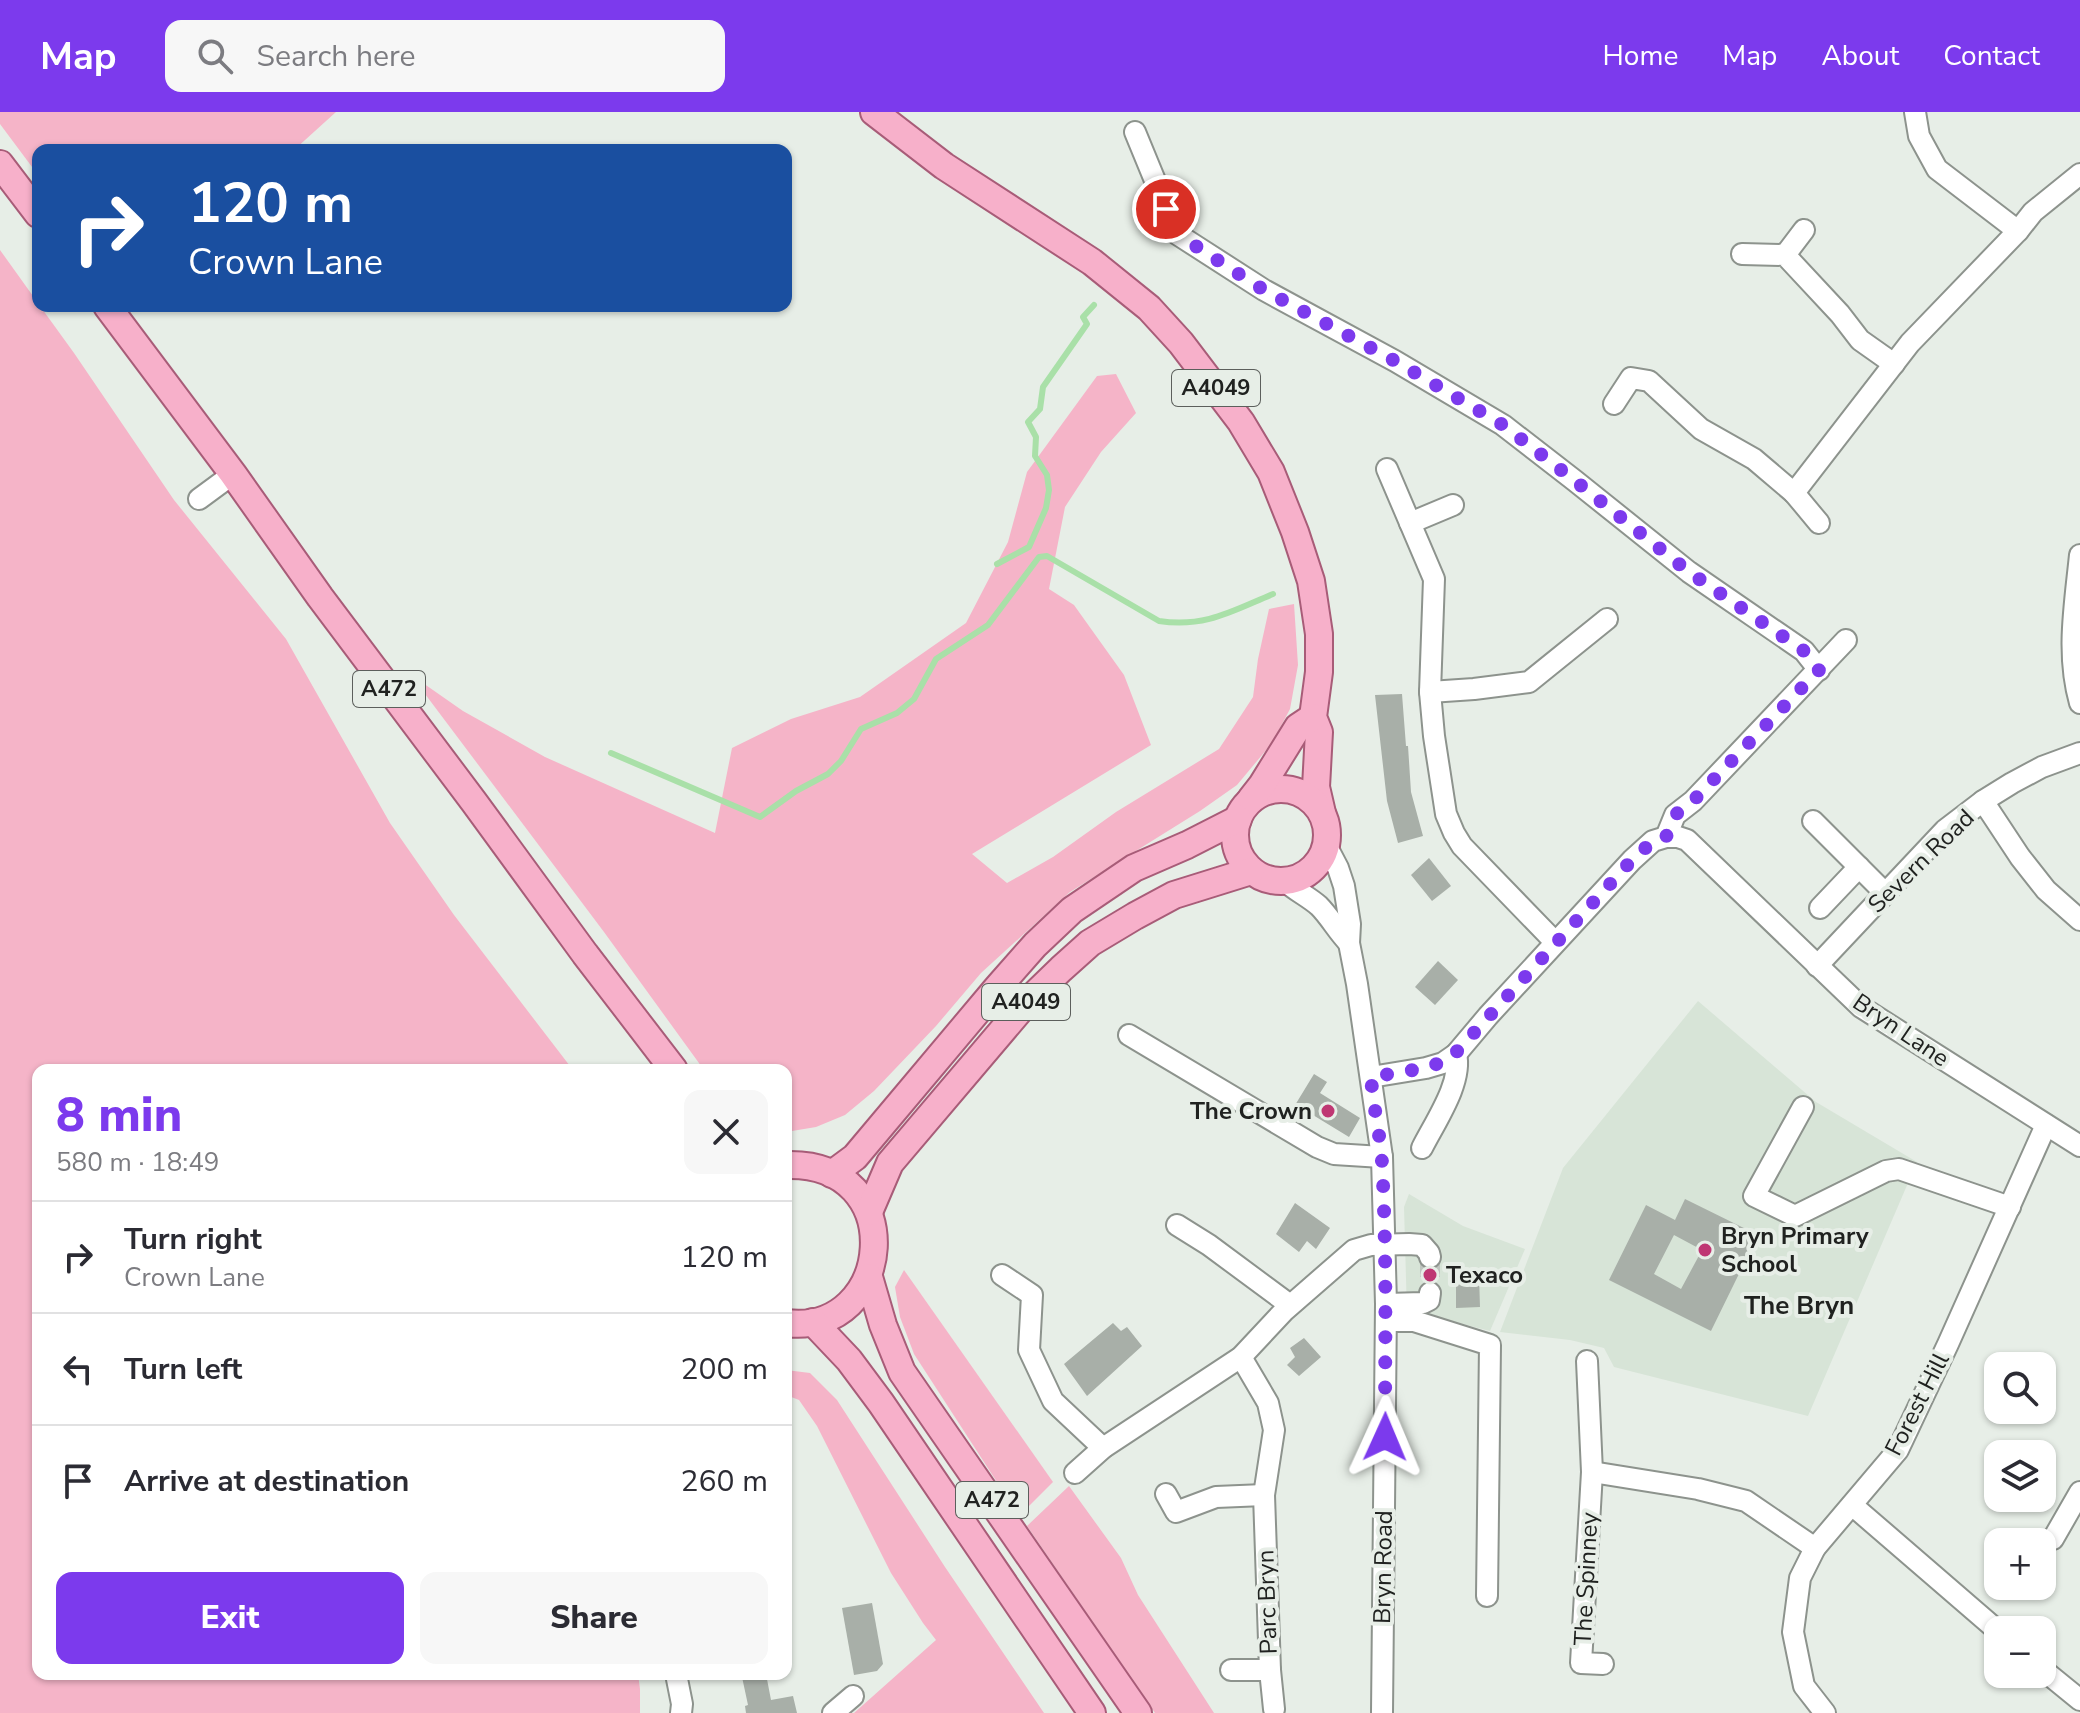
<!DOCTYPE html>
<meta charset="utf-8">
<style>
:root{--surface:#fff;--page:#f7f7f7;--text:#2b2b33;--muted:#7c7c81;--line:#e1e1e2;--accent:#7c3aed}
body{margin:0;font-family:"Nunito Sans",sans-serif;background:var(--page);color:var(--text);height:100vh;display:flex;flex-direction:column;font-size:30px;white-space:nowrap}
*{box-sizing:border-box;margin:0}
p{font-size:26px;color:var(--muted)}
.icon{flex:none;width:44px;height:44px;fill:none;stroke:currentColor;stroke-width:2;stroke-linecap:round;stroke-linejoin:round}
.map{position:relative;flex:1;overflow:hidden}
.drawer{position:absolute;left:32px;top:952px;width:760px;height:616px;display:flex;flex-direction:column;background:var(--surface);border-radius:16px;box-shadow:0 2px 6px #0004}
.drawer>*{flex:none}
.top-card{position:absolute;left:32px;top:32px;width:760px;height:168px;border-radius:16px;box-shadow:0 2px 6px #0004;background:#1a4fa0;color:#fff;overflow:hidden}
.fabs{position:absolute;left:1984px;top:1240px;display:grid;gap:16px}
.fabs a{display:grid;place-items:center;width:72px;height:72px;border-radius:16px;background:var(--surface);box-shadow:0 2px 6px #0004;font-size:40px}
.pin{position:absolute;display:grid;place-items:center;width:68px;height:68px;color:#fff;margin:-34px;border:4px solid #fff;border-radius:50%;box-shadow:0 2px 8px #0007}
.me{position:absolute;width:88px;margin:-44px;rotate:1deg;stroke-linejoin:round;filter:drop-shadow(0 0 6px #0008)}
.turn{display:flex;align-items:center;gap:28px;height:168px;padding:0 24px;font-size:36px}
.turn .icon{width:104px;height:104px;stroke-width:2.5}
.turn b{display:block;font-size:56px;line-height:68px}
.round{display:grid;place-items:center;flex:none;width:84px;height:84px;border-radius:16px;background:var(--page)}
.overview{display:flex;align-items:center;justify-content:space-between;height:136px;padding:0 24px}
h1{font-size:48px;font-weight:800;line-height:60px;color:var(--accent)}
.action{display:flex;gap:16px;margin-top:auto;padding:16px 24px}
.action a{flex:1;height:92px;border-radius:16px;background:var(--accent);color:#fff;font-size:32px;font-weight:800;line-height:92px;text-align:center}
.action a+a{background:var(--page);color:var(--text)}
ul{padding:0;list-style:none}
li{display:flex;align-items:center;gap:24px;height:112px;padding:0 24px;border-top:2px solid var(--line)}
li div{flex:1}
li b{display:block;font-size:30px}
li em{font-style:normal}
header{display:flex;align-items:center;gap:48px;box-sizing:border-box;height:112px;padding:0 40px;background:var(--accent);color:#fff}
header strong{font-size:38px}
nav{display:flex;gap:44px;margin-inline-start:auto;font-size:28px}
.search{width:560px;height:72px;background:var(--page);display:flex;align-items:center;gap:20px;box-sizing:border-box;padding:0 28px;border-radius:16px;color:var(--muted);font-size:30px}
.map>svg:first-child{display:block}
.built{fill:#d7e4d7}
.green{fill:#f5b4c8}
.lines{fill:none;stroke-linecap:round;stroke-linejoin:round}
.stream{stroke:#a9e0a8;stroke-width:6}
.building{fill:#a8afa8;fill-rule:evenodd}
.minor-tunnel{stroke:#bfc5bf;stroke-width:20;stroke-dasharray:20 10;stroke-linecap:butt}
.minor-casing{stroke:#8d938d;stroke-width:24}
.major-casing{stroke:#a85c78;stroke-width:30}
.minor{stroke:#fff;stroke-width:20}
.major{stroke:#f7b0ca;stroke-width:26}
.route{stroke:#7c3aed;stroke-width:14;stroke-dasharray:0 25.2}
.poi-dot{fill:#bf3773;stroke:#e7eee7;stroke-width:3}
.labels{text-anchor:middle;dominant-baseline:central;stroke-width:8;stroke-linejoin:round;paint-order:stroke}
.shield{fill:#e7eee7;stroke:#5c5f5c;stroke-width:2}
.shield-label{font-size:22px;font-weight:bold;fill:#202220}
.street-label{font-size:24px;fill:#202220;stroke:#e7eee7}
.poi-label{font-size:24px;font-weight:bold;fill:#202220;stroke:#e7eee7;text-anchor:start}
.neighbourhood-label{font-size:26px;font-weight:bold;fill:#202220;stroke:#e7eee7}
</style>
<header>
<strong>Map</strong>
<div class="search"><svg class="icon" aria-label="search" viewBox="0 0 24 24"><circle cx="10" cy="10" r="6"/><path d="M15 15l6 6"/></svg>Search here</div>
<nav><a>Home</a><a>Map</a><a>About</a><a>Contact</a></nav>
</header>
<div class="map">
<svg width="2080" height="1601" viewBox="0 0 2080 1601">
<rect width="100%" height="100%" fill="#e7eee7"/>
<g class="built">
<polygon points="1698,889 1816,990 1917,1050 1808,1304 1614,1255 1604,1236 1570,1228 1500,1220 1563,1056"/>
<polygon points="1409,1082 1463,1114 1525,1137 1490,1219 1419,1201 1407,1202 1404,1095"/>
</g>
<g class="green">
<polygon points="0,0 336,0 294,38 38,38 38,63 0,12"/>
<polygon points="0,138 38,191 38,194 40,194 74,241 174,388 286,527 390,711 454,803 573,958 38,958 38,1562 638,1562 640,1577 640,1601 0,1601"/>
<polygon points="1116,262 1136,301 1101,340 1065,395 1049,477 1074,493 1124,563 1151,633 972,742 1007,771 1053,745 1116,700 1219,637 1253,585 1258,547 1269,497 1294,492 1298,553 1290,597 1272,631 1237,673 1200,699 1070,780 981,861 936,914 874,979 845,1003 816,1015 792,1019 786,1017 786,958 704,958 604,820 410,562 463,599 545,645 715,721 732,636 791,607 860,585 966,511 1008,430 1027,360 1097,264"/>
<polygon points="904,1158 1053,1370 1019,1404 914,1242 900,1205 895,1175"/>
<polygon points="786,1258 810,1261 837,1288 945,1455 1044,1601 854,1601 936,1528 923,1511 891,1461 817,1314 799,1288 786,1283"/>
<polygon points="1069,1374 1121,1446 1138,1483 1214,1601 1155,1601 1027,1414"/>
</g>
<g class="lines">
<g class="stream">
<polyline points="997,452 1029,435 1046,396 1049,378 1047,363 1035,344 1036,325 1028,310 1040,297 1043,275 1087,212 1083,205 1094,193"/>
<path d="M611,641L760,705L796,679L828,662L841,649L861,617L897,601L914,587L936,547L988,513L1039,445L1047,444L1159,509C1205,516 1232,499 1273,482"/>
</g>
</g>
<g class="building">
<polygon points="1402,582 1406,634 1408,634 1411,680 1423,724 1398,731 1387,689 1375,583"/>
<polygon points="1429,746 1451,774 1432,789 1411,763"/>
<polygon points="1438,849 1458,868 1435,893 1415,875"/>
<polygon points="1314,962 1327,970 1320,981 1360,1006 1349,1025 1308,1000 1302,1011 1289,1003"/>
<path d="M1685,1087L1758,1123L1711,1219L1609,1168L1646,1093L1675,1108ZM1674,1123L1702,1138L1681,1177L1654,1162Z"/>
<polygon points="1295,1091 1330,1116 1316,1137 1307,1129 1299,1140 1276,1122"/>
<polygon points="1456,1164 1479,1164 1480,1195 1456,1196"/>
<polygon points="1113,1211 1121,1219 1127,1215 1142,1234 1087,1284 1064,1252"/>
<polygon points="1304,1226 1321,1245 1299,1264 1287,1253 1295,1245 1290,1236"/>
<polygon points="872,1491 883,1552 877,1559 854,1563 842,1496"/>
<polygon points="756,1562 766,1562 771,1588 793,1584 797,1601 746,1601 745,1594 748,1593 742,1565"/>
</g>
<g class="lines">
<polyline class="minor-tunnel" points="1430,1145 1430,1181"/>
<g class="minor-casing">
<g id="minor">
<polyline points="1135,20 1177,122 1264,178 1395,249 1503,313 1574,368 1689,460 1804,539 1819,558"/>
<polyline points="2018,119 2033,100 2080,62"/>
<polyline points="1742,142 1785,143 1840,202 1860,228 1894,252"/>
<polyline points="1785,143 1804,118"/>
<polyline points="1614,292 1631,266 1649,269 1701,317 1754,347 1794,381"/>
<polyline points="1387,357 1434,467 1430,580 1434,624 1446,702 1454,721 1462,734 1555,830"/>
<polyline points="199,387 233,362"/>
<polyline points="1410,411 1453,393"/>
<polyline points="1819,411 1794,381 1910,231 2018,119 1937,57 1919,24 1915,0"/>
<path d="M2080,443C2075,493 2066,542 2080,591"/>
<polyline points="1430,580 1474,577 1529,570 1607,507"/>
<polyline points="1983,689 2020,745 2046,778 2080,808"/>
<polyline points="1813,709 1885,781"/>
<polyline points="1666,725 1678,725 1687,728 1861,895 2080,1034"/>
<polyline points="1327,735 1338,756 1344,774 1350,812 1349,831 1357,872 1382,1045 1386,1192 1382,1601"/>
<path d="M1286,770C1296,779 1309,785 1319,794C1330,805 1338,820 1349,831"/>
<polyline points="1820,796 1859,755"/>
<polyline points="1817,854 1945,718 1983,689 2012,671 2042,655 2080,641"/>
<polyline points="1129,923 1317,1035 1334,1042 1382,1045"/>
<polyline points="1371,965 1426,956 1443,951 1456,942 1488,904 1632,748 1653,729 1666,725 1675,703 1693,689 1846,528"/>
<polyline points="1803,995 1754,1084 1795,1104 1886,1059 1899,1057 2010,1095"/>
<path d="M1422,1036C1435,1010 1463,970 1456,942"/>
<polyline points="1177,1113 1209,1133 1290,1193"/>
<polyline points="1002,1163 1032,1183 1029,1238 1053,1289 1103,1336"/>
<polyline points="1386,1192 1423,1191 1429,1188 1430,1181"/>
<polyline points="1386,1209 1414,1209 1490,1233 1487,1484"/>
<polyline points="1241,1245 1268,1291 1274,1318 1264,1383 1270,1558 1274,1597"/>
<polyline points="1587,1249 1592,1360 1581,1551 1603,1552"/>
<polyline points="1592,1360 1698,1377 1746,1389 1815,1436"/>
<polyline points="1075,1361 1103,1336 1241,1245 1284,1199 1354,1138 1371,1133 1409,1132 1422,1133 1429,1141 1430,1145"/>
<polyline points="1166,1382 1176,1400 1216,1385 1264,1383"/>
<polyline points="1852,1393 1998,1519"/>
<polyline points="2053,1427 2080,1380"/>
<polyline points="2042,1557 2080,1588"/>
<polyline points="1231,1558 1270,1558"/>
<polyline points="676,1562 682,1592 681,1601"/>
<polyline points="833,1601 853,1584"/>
<polyline points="1825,1601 1804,1574 1793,1520 1800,1466 1815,1436 1898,1338 1948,1232 2046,1013"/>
</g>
</g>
<g class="major-casing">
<g id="major">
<polyline points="874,0 944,54 1092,150 1149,196 1181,231 1241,310 1271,360 1295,420 1311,469 1319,522 1319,560 1313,605 1319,620 1316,675 1322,701"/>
<polyline points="0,52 38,102"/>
<polyline points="107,194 233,362 320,485 474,690 585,842 674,958"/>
<circle cx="1281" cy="723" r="46"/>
<polyline points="1251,687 1262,673 1298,615 1313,605"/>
<path d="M786,1053C912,1049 894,1225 786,1211"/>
<polyline points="832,1062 855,1045 997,876 1035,833 1072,798 1134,756 1187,733 1238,707"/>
<polyline points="869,1100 890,1051 1025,892 1061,857 1090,831 1135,804 1174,783 1251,759"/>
<polyline points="869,1165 883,1213 902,1260 1138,1601"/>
<polyline points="813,1210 849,1248 881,1291 1092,1601"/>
</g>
</g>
<use href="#minor" class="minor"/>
<use href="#major" class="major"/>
</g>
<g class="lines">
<path class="route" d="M1166,97L1177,122L1242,164L1264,178L1395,249L1503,313L1574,368L1689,460L1804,539L1819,558L1693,689L1675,703L1666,725L1653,729L1632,748L1450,947L1426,956L1371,965C1373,993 1380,1021 1382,1050C1387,1141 1385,1233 1385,1325"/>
</g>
<g class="poi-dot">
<circle cx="1328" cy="999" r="8"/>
<circle cx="1705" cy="1138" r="8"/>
<circle cx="1430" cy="1163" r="8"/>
</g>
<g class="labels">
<g class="shield">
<rect x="1172" y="258" width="88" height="36" rx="6"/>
<rect x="353" y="559" width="72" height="36" rx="6"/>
<rect x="982" y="872" width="88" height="36" rx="6"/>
<rect x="956" y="1370" width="72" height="36" rx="6"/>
</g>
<g class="shield-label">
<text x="1216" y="276">A4049</text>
<text x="389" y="577">A472</text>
<text x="1026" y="890">A4049</text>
<text x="992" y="1388">A472</text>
</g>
<g class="street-label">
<text transform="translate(1921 749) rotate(-44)">Severn Road</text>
<text transform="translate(1901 918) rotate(34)">Bryn Lane</text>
<text transform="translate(1917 1292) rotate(-63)">Forest Hill</text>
<text transform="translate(1383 1455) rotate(-89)">Bryn Road</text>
<text transform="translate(1586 1467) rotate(-87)">The Spinney</text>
<text transform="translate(1267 1490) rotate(-92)">Parc Bryn</text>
</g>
<g class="poi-label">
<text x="1312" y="999" text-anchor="end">The Crown</text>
<text x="1721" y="1124">Bryn Primary<tspan x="1721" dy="28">School</tspan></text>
<text x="1446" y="1163">Texaco</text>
</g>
<g class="neighbourhood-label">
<text x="1799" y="1193">The Bryn</text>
</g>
</g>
</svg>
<div class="fabs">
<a><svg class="icon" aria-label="search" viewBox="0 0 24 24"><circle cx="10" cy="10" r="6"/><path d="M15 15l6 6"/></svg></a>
<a><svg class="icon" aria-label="layers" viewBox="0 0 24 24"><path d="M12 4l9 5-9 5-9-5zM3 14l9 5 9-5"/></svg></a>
<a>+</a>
<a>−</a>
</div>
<div class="pin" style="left:1166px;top:97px;background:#d93025"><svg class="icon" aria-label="arrive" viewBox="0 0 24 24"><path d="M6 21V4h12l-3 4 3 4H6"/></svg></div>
<svg class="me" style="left:1385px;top:1325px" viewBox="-20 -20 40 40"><path d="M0-17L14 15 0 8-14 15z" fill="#7c3aed" stroke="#fff" stroke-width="4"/></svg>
<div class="top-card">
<div class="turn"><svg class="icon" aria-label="right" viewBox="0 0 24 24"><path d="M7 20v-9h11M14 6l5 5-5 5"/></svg><div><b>120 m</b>Crown Lane</div></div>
</div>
<section class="drawer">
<div class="overview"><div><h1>8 min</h1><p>580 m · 18:49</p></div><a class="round"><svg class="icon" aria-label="close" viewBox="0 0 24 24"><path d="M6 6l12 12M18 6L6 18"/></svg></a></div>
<ul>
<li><svg class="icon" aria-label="right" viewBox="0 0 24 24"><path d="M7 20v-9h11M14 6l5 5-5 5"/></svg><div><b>Turn right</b><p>Crown Lane</p></div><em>120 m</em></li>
<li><svg class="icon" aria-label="left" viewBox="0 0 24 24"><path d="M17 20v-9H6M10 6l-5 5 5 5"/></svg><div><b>Turn left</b></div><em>200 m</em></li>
<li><svg class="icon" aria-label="arrive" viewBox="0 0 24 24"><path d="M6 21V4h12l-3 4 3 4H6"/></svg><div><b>Arrive at destination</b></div><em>260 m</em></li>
</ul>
<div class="action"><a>Exit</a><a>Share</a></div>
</section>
</div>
